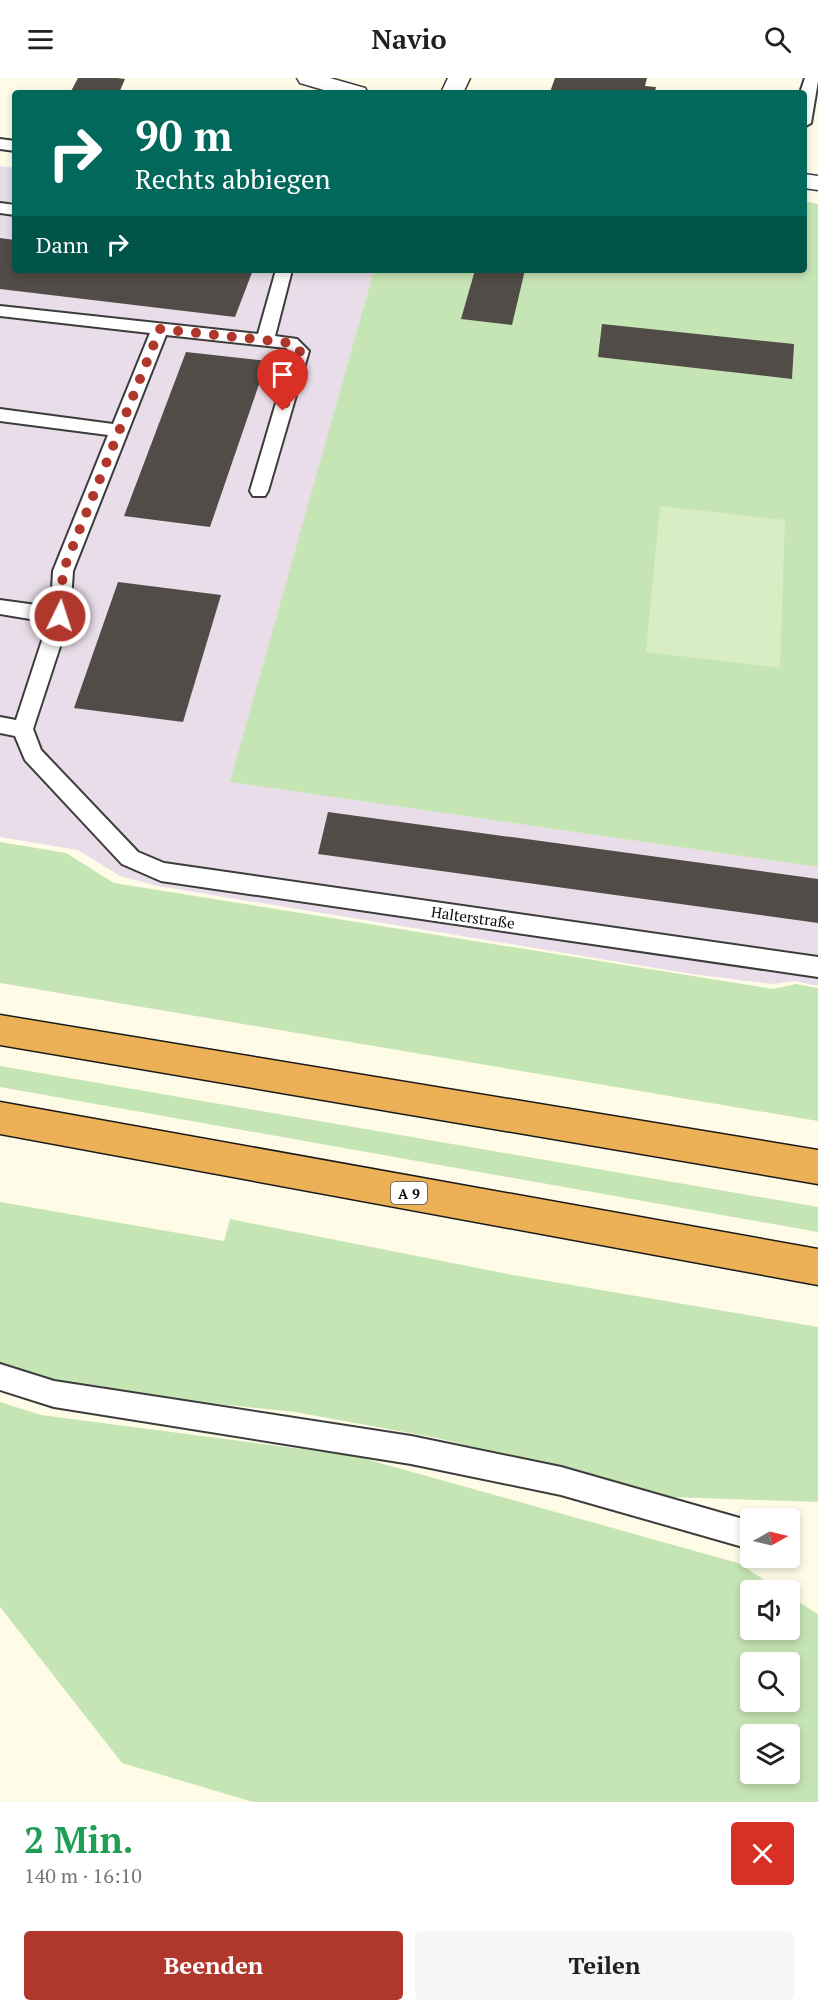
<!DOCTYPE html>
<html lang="de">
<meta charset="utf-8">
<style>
:root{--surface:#fff;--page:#f6f6f6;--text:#202124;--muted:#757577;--accent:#b0372b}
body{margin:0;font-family:"PT Serif",serif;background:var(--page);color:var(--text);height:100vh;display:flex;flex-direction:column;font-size:22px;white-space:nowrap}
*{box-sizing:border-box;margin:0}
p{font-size:20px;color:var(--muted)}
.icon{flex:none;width:33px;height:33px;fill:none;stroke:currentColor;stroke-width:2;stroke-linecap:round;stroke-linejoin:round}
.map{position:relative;height:1724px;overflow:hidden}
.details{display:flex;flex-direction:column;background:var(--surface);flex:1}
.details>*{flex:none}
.top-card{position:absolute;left:12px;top:12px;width:795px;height:183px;border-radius:6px;box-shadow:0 3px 9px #0003;background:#00695c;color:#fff;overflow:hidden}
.needle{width:39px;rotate:82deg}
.fabs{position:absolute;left:740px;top:1430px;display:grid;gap:12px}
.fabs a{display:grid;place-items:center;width:60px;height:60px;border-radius:6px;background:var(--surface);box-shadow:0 3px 9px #0003;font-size:30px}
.pin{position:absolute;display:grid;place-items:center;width:51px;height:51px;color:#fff;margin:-62px -26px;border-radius:50% 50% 50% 0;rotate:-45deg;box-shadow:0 0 6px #0007}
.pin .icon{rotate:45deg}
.me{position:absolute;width:66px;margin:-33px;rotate:4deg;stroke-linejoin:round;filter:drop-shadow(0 0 4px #0008)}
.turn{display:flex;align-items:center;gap:21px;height:126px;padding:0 24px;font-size:27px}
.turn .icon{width:78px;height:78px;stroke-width:2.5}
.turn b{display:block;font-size:42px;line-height:51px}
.then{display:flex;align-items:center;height:57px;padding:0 24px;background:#0003;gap:12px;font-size:22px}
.round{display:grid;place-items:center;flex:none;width:63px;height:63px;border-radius:6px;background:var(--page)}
.headline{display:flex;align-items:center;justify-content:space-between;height:102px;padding:0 24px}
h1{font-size:36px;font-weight:600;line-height:45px;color:#1e9e55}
.button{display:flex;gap:12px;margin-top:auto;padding:12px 24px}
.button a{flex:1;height:69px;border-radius:6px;background:var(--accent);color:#fff;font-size:24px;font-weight:600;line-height:69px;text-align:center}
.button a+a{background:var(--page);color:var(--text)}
header{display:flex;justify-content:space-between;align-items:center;height:78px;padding:0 24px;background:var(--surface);font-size:27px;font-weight:600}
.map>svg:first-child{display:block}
.industrial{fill:#e8dde8}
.green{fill:#c6e5b4;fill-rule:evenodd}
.pitch{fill:#d9edc5}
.building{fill:#514c47}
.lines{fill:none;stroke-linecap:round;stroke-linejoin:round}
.lane-casing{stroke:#3c3c3c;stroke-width:4}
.street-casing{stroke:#3c3c3c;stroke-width:3}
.highway-casing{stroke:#1a1a1a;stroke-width:3}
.lane{fill:#fff;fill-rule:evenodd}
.street{fill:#fff;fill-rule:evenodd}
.highway{fill:#ecb057;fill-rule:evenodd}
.route{stroke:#b0372b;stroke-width:10;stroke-dasharray:0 18}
.labels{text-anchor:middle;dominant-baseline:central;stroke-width:6;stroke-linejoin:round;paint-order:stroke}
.shield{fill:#fff;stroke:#535353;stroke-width:1.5}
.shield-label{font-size:14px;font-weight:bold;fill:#090909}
.street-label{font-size:15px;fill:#090909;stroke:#fff}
</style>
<header><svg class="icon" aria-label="menu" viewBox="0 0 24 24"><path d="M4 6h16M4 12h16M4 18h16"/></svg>Navio<svg class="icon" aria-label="search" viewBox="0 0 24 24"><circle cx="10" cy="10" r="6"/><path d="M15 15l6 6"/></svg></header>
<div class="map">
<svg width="818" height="1724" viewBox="0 0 818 1724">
<rect width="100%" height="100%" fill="#fefce7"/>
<polygon class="industrial" points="0,88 15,90 15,192 374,192 231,704 818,789 818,908 795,903 773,906 692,896 158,808 120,798 78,772 0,759"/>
<g class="green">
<polygon points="804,123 818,126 818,789 230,704 374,192 804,192"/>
<polygon points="0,764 66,775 114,805 773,911 796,906 818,910 818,1043 0,905"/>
<polygon points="0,988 818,1129 818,1154 0,1009"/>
<polygon points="0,1124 224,1163 230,1141 513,1197 818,1249 818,1424 671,1419 437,1360 295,1334 134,1317 24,1297 0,1289"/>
<path d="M0,1324L41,1337L355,1378L738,1485L780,1512H750V1551H789V1518L818,1536V1724H253L122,1685L0,1529ZM750,1584H789V1623H750ZM750,1656H789V1695H750Z"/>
</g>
<polygon class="pitch" points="660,428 785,442 780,590 646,574"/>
<g class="building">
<polygon points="78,0 117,0 125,1 119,15 70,15"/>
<polygon points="555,0 647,0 645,8 656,9 655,13 660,15 550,14"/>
<polygon points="0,160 15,162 15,192 253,192 235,239 0,211"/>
<polygon points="475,192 525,192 512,247 461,241"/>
<polygon points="602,246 794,266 792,301 598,279"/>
<polygon points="186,274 267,283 210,449 124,438"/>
<polygon points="118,504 221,517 183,644 74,630"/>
<polygon points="328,734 818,801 818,845 318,776"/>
</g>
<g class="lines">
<g class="lane-casing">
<g id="lane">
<polygon points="805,0 818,0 818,3 811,45 804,49 804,15 800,15"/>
<polygon points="0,61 15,63 15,73 0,71"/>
<polygon points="0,125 15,127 15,137 0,135"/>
<polygon points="276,192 292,192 275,258 297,261 309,273 268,413 265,418 253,418 250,413 291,274 286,270 166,257 73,493 70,538 33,651 41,672 138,774 164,785 818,879 818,899 161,803 122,786 25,682 15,658 0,655 0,639 16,642 48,544 0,536 0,522 51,529 53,493 108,357 0,343 0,331 113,346 150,255 0,238 0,228 258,256"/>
<polygon points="0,1286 54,1303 411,1358 561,1389 750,1443 750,1471 561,1417 411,1386 54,1329 0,1312"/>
</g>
</g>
<g class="street-casing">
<g id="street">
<polygon points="297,0 330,0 365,10 368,15 334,15 300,5"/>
<polygon points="448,0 470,0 463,15 441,15"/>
<polygon points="804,96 818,98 818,112 804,110"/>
</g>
</g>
<g class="highway-casing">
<g id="highway">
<polygon points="0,937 818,1072 818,1106 0,967"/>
<polygon points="0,1024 818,1171 818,1207 0,1056"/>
</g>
</g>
<use href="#lane" class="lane"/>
<use href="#street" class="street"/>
<use href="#highway" class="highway"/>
</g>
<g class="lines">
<polyline class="route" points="60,538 63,493 160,251 291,265 300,273 283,333"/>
</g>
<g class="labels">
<rect class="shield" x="391" y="1104" width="36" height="22" rx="4.5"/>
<g class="shield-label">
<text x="409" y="1115">A 9</text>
</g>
<g class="street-label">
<text transform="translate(473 839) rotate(8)">Halterstraße</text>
</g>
</g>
</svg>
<div class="fabs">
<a><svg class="needle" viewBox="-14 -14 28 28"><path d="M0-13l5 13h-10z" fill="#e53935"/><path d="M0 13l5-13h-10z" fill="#757577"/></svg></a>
<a><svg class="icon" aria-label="sound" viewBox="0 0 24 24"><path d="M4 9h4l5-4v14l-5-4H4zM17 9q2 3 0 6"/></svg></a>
<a><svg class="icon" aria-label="search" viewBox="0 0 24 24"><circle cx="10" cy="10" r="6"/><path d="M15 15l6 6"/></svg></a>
<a><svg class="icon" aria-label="layers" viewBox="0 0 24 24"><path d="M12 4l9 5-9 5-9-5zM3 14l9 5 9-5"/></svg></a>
</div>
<div class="pin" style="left:283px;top:333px;background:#d93025"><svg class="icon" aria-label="arrive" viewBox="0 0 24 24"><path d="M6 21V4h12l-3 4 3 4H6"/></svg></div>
<svg class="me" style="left:60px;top:538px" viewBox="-20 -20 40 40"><circle r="17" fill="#b0372b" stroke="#fff" stroke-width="3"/><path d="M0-11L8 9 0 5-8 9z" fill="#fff"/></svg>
<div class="top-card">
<div class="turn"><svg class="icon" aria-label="right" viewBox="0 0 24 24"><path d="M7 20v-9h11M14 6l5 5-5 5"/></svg><div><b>90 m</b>Rechts abbiegen</div></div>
<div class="then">Dann<svg class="icon" aria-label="right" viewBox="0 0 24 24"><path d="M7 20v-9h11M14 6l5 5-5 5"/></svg></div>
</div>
</div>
<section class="details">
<div class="headline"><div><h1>2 Min.</h1><p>140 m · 16:10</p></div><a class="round" style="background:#d93025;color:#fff"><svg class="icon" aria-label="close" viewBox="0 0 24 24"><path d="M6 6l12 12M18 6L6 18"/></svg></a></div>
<div class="button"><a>Beenden</a><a>Teilen</a></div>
</section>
